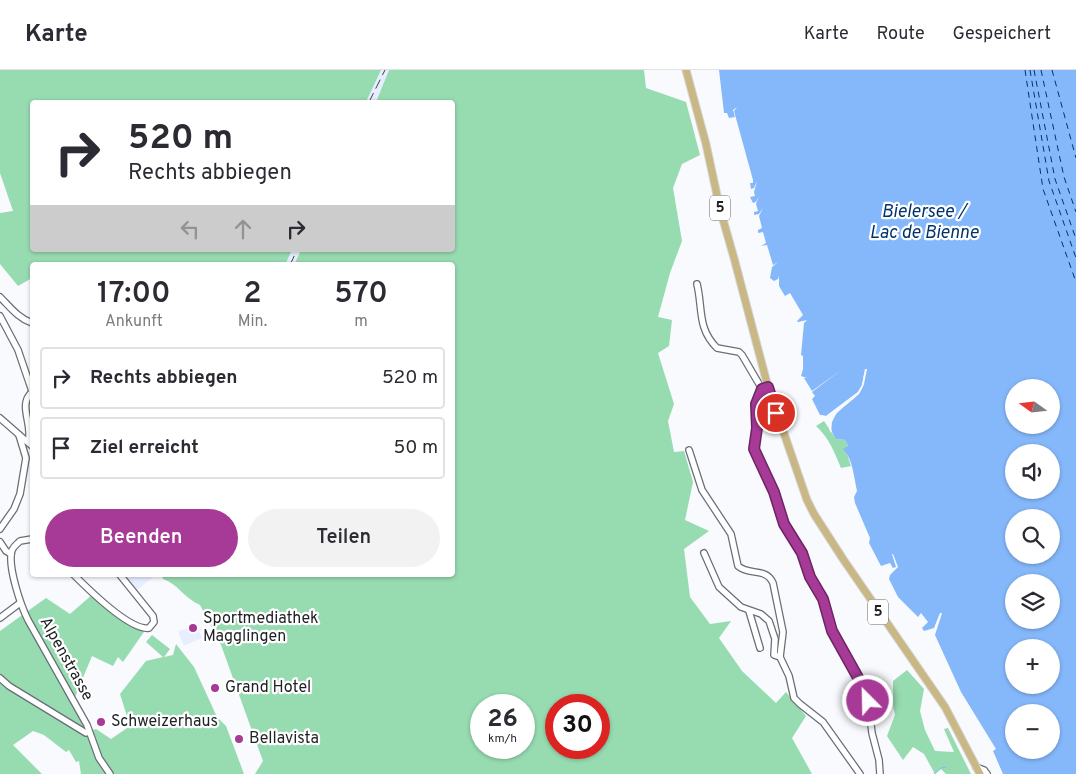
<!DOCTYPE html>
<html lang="de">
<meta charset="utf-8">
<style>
:root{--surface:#fff;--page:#f2f2f3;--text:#2b2b33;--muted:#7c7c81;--line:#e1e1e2;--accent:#a73997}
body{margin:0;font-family:Overpass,sans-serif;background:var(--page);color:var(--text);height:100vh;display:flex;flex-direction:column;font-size:19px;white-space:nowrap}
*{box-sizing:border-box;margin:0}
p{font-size:16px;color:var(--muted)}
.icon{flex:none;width:28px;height:28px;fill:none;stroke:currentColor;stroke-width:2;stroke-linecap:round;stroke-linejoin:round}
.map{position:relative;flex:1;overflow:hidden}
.details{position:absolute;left:30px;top:192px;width:425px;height:315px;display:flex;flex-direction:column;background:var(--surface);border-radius:5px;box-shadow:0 1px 4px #0004}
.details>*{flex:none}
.hud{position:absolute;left:30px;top:30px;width:425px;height:152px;border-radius:5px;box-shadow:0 1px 4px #0004;background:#fff;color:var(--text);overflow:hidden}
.needle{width:32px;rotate:285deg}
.tools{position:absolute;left:1005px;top:309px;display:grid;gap:10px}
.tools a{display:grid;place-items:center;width:55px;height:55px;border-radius:50%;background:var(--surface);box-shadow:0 1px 4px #0004;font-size:25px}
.speed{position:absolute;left:470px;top:624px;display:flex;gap:10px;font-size:25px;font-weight:700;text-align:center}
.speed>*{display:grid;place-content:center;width:65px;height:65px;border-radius:50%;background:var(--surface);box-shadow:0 1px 4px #0004;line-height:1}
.speed small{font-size:12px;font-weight:400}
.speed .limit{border:8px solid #d22;background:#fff;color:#111}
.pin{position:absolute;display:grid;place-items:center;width:42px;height:42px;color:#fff;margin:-21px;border:2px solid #fff;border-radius:50%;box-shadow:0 1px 5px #0007}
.me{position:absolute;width:55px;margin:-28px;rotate:337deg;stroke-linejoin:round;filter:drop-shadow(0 0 4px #0008)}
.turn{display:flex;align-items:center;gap:18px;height:105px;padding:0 15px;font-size:22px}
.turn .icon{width:65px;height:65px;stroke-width:2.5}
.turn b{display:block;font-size:35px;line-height:42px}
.lanes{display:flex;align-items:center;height:48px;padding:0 15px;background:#0003;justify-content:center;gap:25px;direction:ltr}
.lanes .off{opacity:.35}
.eta{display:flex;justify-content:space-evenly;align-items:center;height:85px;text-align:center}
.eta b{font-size:30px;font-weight:600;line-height:35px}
.primary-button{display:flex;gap:10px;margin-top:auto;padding:10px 15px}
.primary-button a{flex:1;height:58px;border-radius:30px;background:var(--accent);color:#fff;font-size:20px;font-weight:600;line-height:58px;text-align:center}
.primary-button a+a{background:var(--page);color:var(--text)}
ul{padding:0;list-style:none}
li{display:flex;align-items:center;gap:15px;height:62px;margin:0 10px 8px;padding:0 5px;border:2px solid var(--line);border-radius:5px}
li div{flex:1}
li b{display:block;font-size:19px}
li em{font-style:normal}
header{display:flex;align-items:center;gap:30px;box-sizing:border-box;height:70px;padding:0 25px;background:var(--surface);border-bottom:1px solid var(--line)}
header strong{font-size:24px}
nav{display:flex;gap:28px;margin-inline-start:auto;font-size:18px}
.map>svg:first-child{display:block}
.built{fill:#e7eeff}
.green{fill:#97dbb1;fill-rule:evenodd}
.water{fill:#85b8fb;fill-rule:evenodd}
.pier{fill:#f8fafd}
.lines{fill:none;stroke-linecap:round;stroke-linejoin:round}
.stream{stroke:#85b8fb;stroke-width:1}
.ferry{stroke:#00336c;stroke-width:1;stroke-dasharray:6 5;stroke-linecap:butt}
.minor-casing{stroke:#6a6e76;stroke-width:8}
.major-casing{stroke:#d6d7d7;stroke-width:9}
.minor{stroke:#fff;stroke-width:5.5}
.major{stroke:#cab786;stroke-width:7}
.rail{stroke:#3f4144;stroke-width:1;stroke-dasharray:10 5;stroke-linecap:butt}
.route-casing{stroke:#6d2562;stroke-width:12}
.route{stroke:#a73997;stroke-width:9}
.poi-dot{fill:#a73997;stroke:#fff;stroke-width:2}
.labels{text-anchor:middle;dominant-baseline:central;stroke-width:4.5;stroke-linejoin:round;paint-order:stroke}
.shield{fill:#fff;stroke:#626365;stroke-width:1}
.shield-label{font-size:15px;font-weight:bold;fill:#1e2023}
.poi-label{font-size:16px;fill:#1e2023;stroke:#fff;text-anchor:start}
.street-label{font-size:16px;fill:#1e2023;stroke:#fff}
.water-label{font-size:18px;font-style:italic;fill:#00336c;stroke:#fff}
</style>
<header>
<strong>Karte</strong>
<nav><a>Karte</a><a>Route</a><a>Gespeichert</a></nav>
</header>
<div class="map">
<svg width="1076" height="704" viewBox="0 0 1076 704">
<rect width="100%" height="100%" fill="#f8fafd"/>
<g class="built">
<polygon points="381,0 389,0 376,32 366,32"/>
<polygon points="292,180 301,180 294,195 285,195"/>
<polygon points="125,505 156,505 137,520"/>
<polygon points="196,554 202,568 184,576 178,562"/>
</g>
<g class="green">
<polygon points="0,0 381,0 366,32 32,32 32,180 292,180 285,195 62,195 60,193 56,195 32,195 32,208 18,216 0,194 0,143 13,141 0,103"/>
<path d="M389,0H644L646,18L686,32L700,85L682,94L673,118L682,171L670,203L658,247L672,250L669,276L658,283L674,334L668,351L674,382L684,381L693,412L685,450L709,461L684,479L690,527L710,554L731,551L719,568L742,601L776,633L786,622L806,646L792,668L812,704H255L263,691L221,575L200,535C185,529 178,514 163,509L162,505H452V195H294L301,180H452V32H376ZM481,635H524V678H481ZM556,635H599V678H556Z"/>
<path d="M824,351L836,369L845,370L848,376L846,381L851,396L841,398C834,381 829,368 816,356Z"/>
<polygon points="93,524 108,537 146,559 123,592 118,587 113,596 92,586 75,627 93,660 96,659 111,669 130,656 120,624 146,591 163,587 146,572 152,565 170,579 164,587 173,585 176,574 194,597 217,647 226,656 244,704 81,704 79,691 76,692 69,680 66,682 44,665 33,661 13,675 42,704 0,704 0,561 46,528 70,544"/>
<polygon points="907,600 924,619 920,641 925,660 935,681 954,682 944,659 948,658 971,704 946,704 941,699 935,704 924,684 913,677 903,690 887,666 895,645 893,636 893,611"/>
</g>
<path class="water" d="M719,0H1076V704H1003L993,681L996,679L961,622L935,565L942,543H940L934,558L924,561L922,558L928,552L921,543L918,547L898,527L889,509L890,505L898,497L893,484H892L896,497L893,498L890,493L881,496L869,473L870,468L855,433L854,427L857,421C854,408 853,389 843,379L848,376L845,370L836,369C819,346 849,337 860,322C865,315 864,308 865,299L862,315L858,322L826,346L820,345L812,329L815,326L812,322L841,300L812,321L804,308H807L801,306L803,299V286L801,285L804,253L807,250L798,252L797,251L803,245L790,223L785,226L779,216V206L778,209L774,211L770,208L772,197L778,192L773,195L767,175L761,176L766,173L763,162L758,163V160L762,158L759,146L763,138L759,144L754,145V142L758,141L756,134L759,126L756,132L753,133L750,127L755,126L754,122L757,111L754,118L751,119L750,113H753V110L734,41L737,37L733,40L735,47L729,48L727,43H724ZM1014,318H1051V355H1014ZM1014,382H1051V420H1014ZM1014,448H1051V485H1014ZM1014,512H1051V550H1014ZM1014,578H1051V615H1014ZM1014,642H1051V680H1014Z"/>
<polygon class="pier" points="865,299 867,299 864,314 859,324 837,342 832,352 831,363 829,359 832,344 826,348 822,348 820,345 826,346 858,322 862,315"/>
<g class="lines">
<polyline class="stream" points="934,704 941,698 946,697"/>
<g class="ferry">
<polyline points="1025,0 1043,119 1076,212"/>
<polyline points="1030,0 1049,111 1076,188"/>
<polyline points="1034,0 1055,109 1076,169"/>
<polyline points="1041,0 1064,107 1076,142"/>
<polyline points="1052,0 1076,88"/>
</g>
<g class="minor-casing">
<g id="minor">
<path d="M697,214C703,239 697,258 717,278L739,282L742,285L762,319"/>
<path d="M0,227C10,237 18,248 32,253"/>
<polyline points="0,246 18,280 32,321"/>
<polyline points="768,317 761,320 756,334 757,358 755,379 774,422 784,454 802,483 810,507 823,529 831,561 866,623 869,639 872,663 879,690 880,704"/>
<polyline points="0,348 32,376"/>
<path d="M28,372C34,356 17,335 32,322"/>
<path d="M689,380L702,420L731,464L738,496C749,506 766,497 773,513L783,562L780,587L789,606L794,628L800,634L823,652L860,704"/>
<polyline points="0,459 14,439 20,424 26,388 19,365"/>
<path d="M32,469L20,471C17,474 14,476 12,480C7,496 21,536 28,550L87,655L99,688L110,704"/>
<polyline points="0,472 6,481 11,484"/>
<polyline points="704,483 719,517 741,537 761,544 769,551 775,569 774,585 780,587"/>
<path d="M74,505C87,518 130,561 149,558L154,552L153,546L120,505"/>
<polyline points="749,541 760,578"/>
<polyline points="0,548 20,533"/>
<polyline points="0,608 9,616 86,663 89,662"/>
<polyline points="976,697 984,700 987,704"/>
</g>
</g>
<g class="major-casing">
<polyline id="major" points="686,0 706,74 720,139 734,188 768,317 807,430 814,444 843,489 945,637 980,704"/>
</g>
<use href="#minor" class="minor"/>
<use href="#major" class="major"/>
<g class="rail">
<polyline points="369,32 385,0"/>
<polyline points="290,195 297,180"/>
</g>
</g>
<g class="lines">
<g class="route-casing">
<polyline id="route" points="776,343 768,317 762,319 756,334 757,358 754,379 774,422 784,454 802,483 810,507 823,529 832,561 861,613 868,631"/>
</g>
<use href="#route" class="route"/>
</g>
<g class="poi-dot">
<circle cx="193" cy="558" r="5"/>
<circle cx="215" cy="618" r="5"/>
<circle cx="101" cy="652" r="5"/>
<circle cx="239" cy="669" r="5"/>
</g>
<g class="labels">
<g class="shield">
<rect x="710" y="125.5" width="20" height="25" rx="4"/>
<rect x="868" y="529.5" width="20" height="25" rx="4"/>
</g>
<g class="shield-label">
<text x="720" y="138">5</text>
<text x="878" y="542">5</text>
</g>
<g class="poi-label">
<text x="203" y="549">Sportmediathek<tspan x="203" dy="18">Magglingen</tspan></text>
<text x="225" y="618">Grand Hotel</text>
<text x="111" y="652">Schweizerhaus</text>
<text x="249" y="669">Bellavista</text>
</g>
<g class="street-label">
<text transform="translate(66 589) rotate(61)">Alpenstrasse</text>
</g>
<g class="water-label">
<text x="924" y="142">Bielersee /<tspan x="924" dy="21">Lac de Bienne</tspan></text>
</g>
</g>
</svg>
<div class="tools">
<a><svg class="needle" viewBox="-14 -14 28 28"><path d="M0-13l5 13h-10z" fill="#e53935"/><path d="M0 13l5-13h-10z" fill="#7c7c81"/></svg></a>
<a><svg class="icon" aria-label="sound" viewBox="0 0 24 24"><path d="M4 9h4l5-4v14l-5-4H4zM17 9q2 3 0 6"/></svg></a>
<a><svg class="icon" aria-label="search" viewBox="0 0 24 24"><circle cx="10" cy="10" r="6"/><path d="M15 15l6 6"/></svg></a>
<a><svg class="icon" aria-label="layers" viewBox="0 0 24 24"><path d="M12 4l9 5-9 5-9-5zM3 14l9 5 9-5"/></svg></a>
<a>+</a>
<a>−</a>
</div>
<div class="speed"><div>26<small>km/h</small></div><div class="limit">30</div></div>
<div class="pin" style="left:776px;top:343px;background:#d93025"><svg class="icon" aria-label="arrive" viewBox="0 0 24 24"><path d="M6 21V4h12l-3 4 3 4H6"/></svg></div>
<svg class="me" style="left:868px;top:631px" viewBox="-20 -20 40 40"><circle r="17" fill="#a73997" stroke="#fff" stroke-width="3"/><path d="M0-11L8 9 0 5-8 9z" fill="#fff"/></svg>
<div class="hud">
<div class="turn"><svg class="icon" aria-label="right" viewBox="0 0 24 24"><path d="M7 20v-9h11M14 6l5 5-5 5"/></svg><div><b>520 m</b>Rechts abbiegen</div></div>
<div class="lanes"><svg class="icon off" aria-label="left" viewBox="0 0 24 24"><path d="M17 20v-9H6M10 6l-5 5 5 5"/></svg><svg class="icon off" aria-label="ahead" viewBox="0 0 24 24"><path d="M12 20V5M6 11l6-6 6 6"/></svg><svg class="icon" aria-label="right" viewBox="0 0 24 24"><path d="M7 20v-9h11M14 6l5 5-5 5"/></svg></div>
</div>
<section class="details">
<div class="eta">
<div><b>17:00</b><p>Ankunft</p></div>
<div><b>2</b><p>Min.</p></div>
<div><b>570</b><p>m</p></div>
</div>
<ul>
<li><svg class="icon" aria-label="right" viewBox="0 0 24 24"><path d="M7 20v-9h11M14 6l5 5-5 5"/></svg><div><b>Rechts abbiegen</b></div><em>520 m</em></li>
<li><svg class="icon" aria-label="arrive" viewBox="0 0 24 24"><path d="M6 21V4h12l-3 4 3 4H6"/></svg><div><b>Ziel erreicht</b></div><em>50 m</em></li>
</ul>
<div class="primary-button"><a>Beenden</a><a>Teilen</a></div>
</section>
</div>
